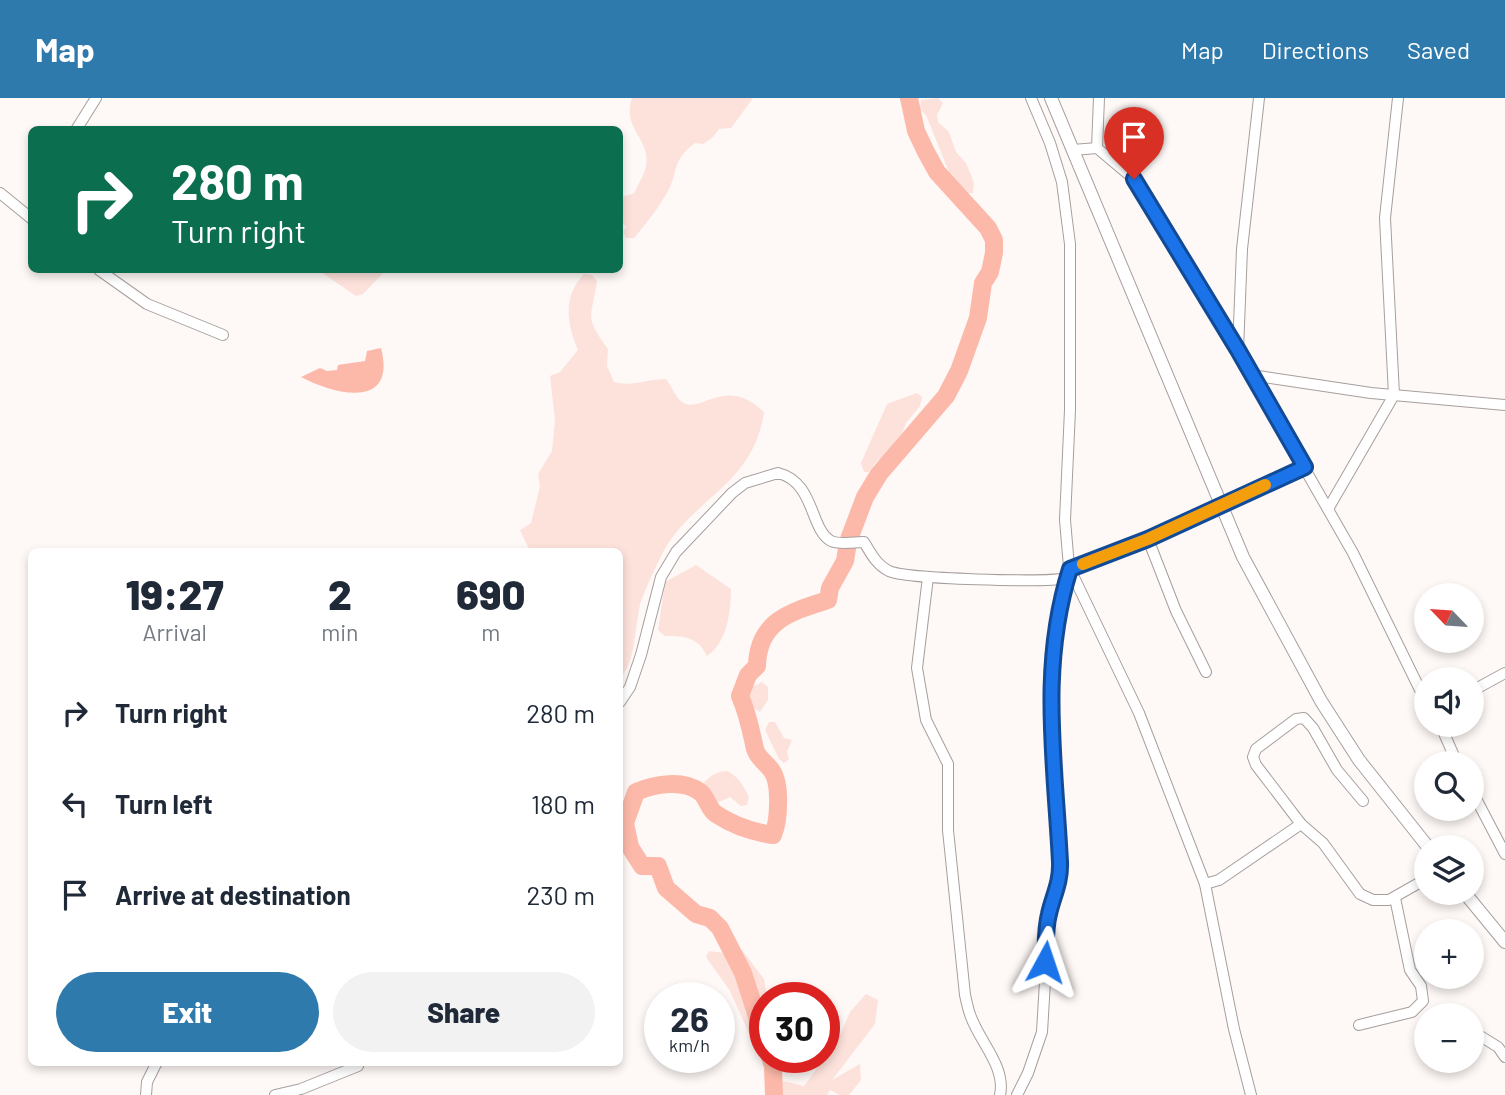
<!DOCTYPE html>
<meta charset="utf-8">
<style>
:root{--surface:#fff;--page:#f2f2f3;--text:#1f2937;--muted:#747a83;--accent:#2f7aad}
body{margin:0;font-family:Barlow,sans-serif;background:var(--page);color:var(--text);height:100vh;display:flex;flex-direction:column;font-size:26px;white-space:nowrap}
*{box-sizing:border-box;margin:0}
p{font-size:23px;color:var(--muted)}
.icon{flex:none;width:38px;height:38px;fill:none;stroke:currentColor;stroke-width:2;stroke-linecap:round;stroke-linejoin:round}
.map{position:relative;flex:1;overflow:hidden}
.sheet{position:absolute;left:28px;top:450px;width:595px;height:518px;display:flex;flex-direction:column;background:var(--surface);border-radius:10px;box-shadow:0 4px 10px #0003}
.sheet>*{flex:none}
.top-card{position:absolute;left:28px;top:28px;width:595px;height:147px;border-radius:10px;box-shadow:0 4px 10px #0003;background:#0b6e4f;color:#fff;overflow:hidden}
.needle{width:46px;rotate:295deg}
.fabs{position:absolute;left:1414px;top:485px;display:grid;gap:14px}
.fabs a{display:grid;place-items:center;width:70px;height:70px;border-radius:50%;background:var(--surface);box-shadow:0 4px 10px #0003;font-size:35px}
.speed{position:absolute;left:644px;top:884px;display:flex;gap:14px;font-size:35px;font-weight:700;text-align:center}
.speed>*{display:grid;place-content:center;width:91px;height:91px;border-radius:50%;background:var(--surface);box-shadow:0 4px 10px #0003;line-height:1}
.speed small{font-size:18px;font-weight:400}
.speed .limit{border:10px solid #d22;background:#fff;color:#111}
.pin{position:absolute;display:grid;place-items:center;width:60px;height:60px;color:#fff;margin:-72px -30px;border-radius:50% 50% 50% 0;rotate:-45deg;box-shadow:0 0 7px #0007}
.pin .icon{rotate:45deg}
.me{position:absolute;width:77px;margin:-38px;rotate:5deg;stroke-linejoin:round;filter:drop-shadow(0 0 5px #0008)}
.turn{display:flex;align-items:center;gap:24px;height:147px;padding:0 28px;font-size:32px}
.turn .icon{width:91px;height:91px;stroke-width:2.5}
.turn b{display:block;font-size:49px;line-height:60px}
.eta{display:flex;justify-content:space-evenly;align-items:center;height:119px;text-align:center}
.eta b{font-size:42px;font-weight:800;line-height:49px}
.cta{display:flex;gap:14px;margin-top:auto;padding:14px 28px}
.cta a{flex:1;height:80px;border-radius:42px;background:var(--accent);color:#fff;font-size:28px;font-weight:800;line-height:80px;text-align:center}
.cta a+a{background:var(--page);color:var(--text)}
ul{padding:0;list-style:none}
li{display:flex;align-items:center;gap:21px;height:91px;padding:0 28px}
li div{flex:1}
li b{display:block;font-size:26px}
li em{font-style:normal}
header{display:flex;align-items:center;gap:42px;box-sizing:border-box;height:98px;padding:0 35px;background:var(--accent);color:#fff}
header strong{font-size:33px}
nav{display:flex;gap:38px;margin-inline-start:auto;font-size:24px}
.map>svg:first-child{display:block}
.green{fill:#fde2dc}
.water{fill:#fcb9aa}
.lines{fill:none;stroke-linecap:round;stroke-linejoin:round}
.river{stroke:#fcb9aa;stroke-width:18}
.minor-casing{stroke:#a69f9d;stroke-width:12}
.major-casing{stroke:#a69f9d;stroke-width:14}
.minor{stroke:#fff;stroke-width:10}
.major{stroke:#fff;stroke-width:12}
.route-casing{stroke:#114b97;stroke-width:18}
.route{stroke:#1a73e8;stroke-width:12}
.slow{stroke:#f59e0b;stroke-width:12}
</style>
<header>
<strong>Map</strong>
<nav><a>Map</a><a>Directions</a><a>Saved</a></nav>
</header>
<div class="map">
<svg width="1505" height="997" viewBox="0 0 1505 997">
<rect width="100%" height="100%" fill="#fef8f6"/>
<g class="green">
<path d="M632,0H753L731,30L719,31L713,39L703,46L695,45C671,63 679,72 668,93C659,109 646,126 634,140H626L623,134L626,129L620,121V100L634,95C638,87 644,77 646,69C652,41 621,31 632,0Z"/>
<polygon points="938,0 943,5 937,17 938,24 949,34 956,54 966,65 974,85 973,95 966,95 949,74 926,17 920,11 921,2"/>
<polygon points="318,172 386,172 363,196 356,198"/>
<path d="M584,176L592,177L597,183C592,220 583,217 608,251L607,268L614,284C631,289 648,281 666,281C671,287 675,299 682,304C701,317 725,276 764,314C753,388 694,398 663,454C655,470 647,487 641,503C635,522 636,568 620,579V453H530L520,432L531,425L540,388L538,376L552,353L555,322L550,278L560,274L578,252C567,226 562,199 584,176Z"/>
<polygon points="917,295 922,299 920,308 906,325 897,348 876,364 869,374 864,374 861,365 887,306"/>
<path d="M696,467L731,491C731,513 727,545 707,558C698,539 685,538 665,538L658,532L665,484Z"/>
<polygon points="762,584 768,589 768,602 760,614 749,607 746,598 750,590"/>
<polygon points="769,624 775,624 784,640 792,642 787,654 789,661 784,665 779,661 765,632"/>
<path d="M727,673C739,679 743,687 749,699L747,707L741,708L730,699L717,705L702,687C710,678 715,674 727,673Z"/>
<polygon points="735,847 742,852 764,881 767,899 765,900 765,934 760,935 766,960 762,960 756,951 730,893 706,859 709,853 724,855"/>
<polygon points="866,896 878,902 875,926 832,982 860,966 861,982 849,997 840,997 830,992 827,997 778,997 783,983 804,988 839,940 850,914"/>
</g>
<path class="water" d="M381,250C397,312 335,297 301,279L320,270L327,273L337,272L338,267L365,263L367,253Z"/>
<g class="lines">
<g class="river">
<path d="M765,943L743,875L720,830L710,820L696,816L666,790L658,768H642L630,749L625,725L636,694C654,686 683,681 700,694C708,700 708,711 716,716C734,728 752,734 773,737C779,723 781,686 772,673C767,665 758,661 755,651C751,633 748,616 740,598L748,577L757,568C758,523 790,514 828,502L830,490L845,463L848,444L865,399L879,376L946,298L959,273L978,220L983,185L990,174L994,155V142L988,130L937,74L926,54L916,33L909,0"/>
<polyline points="770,959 773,968 774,997"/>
</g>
<g class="minor-casing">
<g id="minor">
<polyline points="1031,0 1050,45 1062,84 1070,146 1070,312 1065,422 1069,469 1139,615 1205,786 1234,931 1251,997"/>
<polyline points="76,32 96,0"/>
<polyline points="1097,50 1099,0"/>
<polyline points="1073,52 1097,50 1134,81 1238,252 1251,277 1371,295 1505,307"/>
<polyline points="0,95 32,121"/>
<polyline points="99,172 147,206 223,237"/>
<polyline points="1238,252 1242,151 1259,0"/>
<polyline points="1251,277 1353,455 1426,604"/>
<polyline points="1328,411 1394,297 1385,120 1398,0"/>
<polyline points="1148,441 1176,513 1206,574"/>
<path d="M928,479L917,570L926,622L948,666V732L965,897C967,905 968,912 971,919C980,944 1006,969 1000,997"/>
<polyline points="1472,593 1505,575"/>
<path d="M620,604L630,589L641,557L661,479L676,454L732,395L745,385L778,375C815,384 810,432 831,443C839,447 855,444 864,444C871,456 877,467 889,473C906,481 1047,485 1067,480"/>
<polyline points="1440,626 1457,665"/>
<polyline points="1472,693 1505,756"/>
<polyline points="1363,703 1337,672 1313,630 1304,620 1296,621 1256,651 1253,659 1256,667 1301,726 1323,745 1360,796 1373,802 1389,802 1426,781"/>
<polyline points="1205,786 1219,782 1301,726"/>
<polyline points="1359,927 1412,914 1423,903 1421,888 1410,872 1395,800"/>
<polyline points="1472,933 1498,949 1505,959"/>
<polyline points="146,997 147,984 157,964"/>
<polyline points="275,997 301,991 358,968"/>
<polyline points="1017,997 1028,975 1042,934 1049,816 1059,786 1061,766 1052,668 1052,588 1059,505 1070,471 1148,441 1305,369"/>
</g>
</g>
<g class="major-casing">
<g id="major">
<polyline points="1051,0 1243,459 1321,603 1359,662 1428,749"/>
<polyline points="1464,794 1505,844"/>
</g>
</g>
<use href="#minor" class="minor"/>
<use href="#major" class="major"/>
</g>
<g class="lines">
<g class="route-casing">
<path id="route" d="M1045,864C1046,849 1045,831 1049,816C1053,798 1061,784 1060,764C1055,663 1039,570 1070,471L1148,441L1305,369L1238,252L1134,81"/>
</g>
<use href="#route" class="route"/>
<polyline class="slow" points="1083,466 1148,441 1265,387"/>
</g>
</svg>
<div class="fabs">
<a><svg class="needle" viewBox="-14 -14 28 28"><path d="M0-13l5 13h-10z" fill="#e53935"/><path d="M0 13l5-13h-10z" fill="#747a83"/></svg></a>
<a><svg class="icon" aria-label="sound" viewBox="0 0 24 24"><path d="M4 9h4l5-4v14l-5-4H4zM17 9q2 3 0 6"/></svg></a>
<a><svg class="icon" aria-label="search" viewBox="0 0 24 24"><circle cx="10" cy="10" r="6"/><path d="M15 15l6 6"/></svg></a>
<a><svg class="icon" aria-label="layers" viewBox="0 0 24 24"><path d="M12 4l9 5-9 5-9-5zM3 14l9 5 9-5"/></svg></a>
<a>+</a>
<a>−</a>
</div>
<div class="speed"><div>26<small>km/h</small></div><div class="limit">30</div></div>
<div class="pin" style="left:1134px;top:81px;background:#d93025"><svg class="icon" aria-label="arrive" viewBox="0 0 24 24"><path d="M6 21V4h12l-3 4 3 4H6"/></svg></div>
<svg class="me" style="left:1045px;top:864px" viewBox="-20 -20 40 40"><path d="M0-17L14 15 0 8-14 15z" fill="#1a73e8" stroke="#fff" stroke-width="4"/></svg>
<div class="top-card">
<div class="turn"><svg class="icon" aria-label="right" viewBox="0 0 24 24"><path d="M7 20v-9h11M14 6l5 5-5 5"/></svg><div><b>280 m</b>Turn right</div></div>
</div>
<section class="sheet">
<div class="eta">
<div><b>19:27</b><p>Arrival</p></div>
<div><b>2</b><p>min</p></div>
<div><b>690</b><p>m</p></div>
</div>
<ul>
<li><svg class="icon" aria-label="right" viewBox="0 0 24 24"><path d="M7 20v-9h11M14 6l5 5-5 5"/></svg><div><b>Turn right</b></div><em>280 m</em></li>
<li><svg class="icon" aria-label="left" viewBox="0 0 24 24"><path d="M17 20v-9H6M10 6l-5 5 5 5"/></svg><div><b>Turn left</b></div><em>180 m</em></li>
<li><svg class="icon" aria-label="arrive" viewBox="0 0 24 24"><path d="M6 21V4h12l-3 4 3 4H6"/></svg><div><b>Arrive at destination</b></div><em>230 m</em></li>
</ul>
<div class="cta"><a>Exit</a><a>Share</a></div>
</section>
</div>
